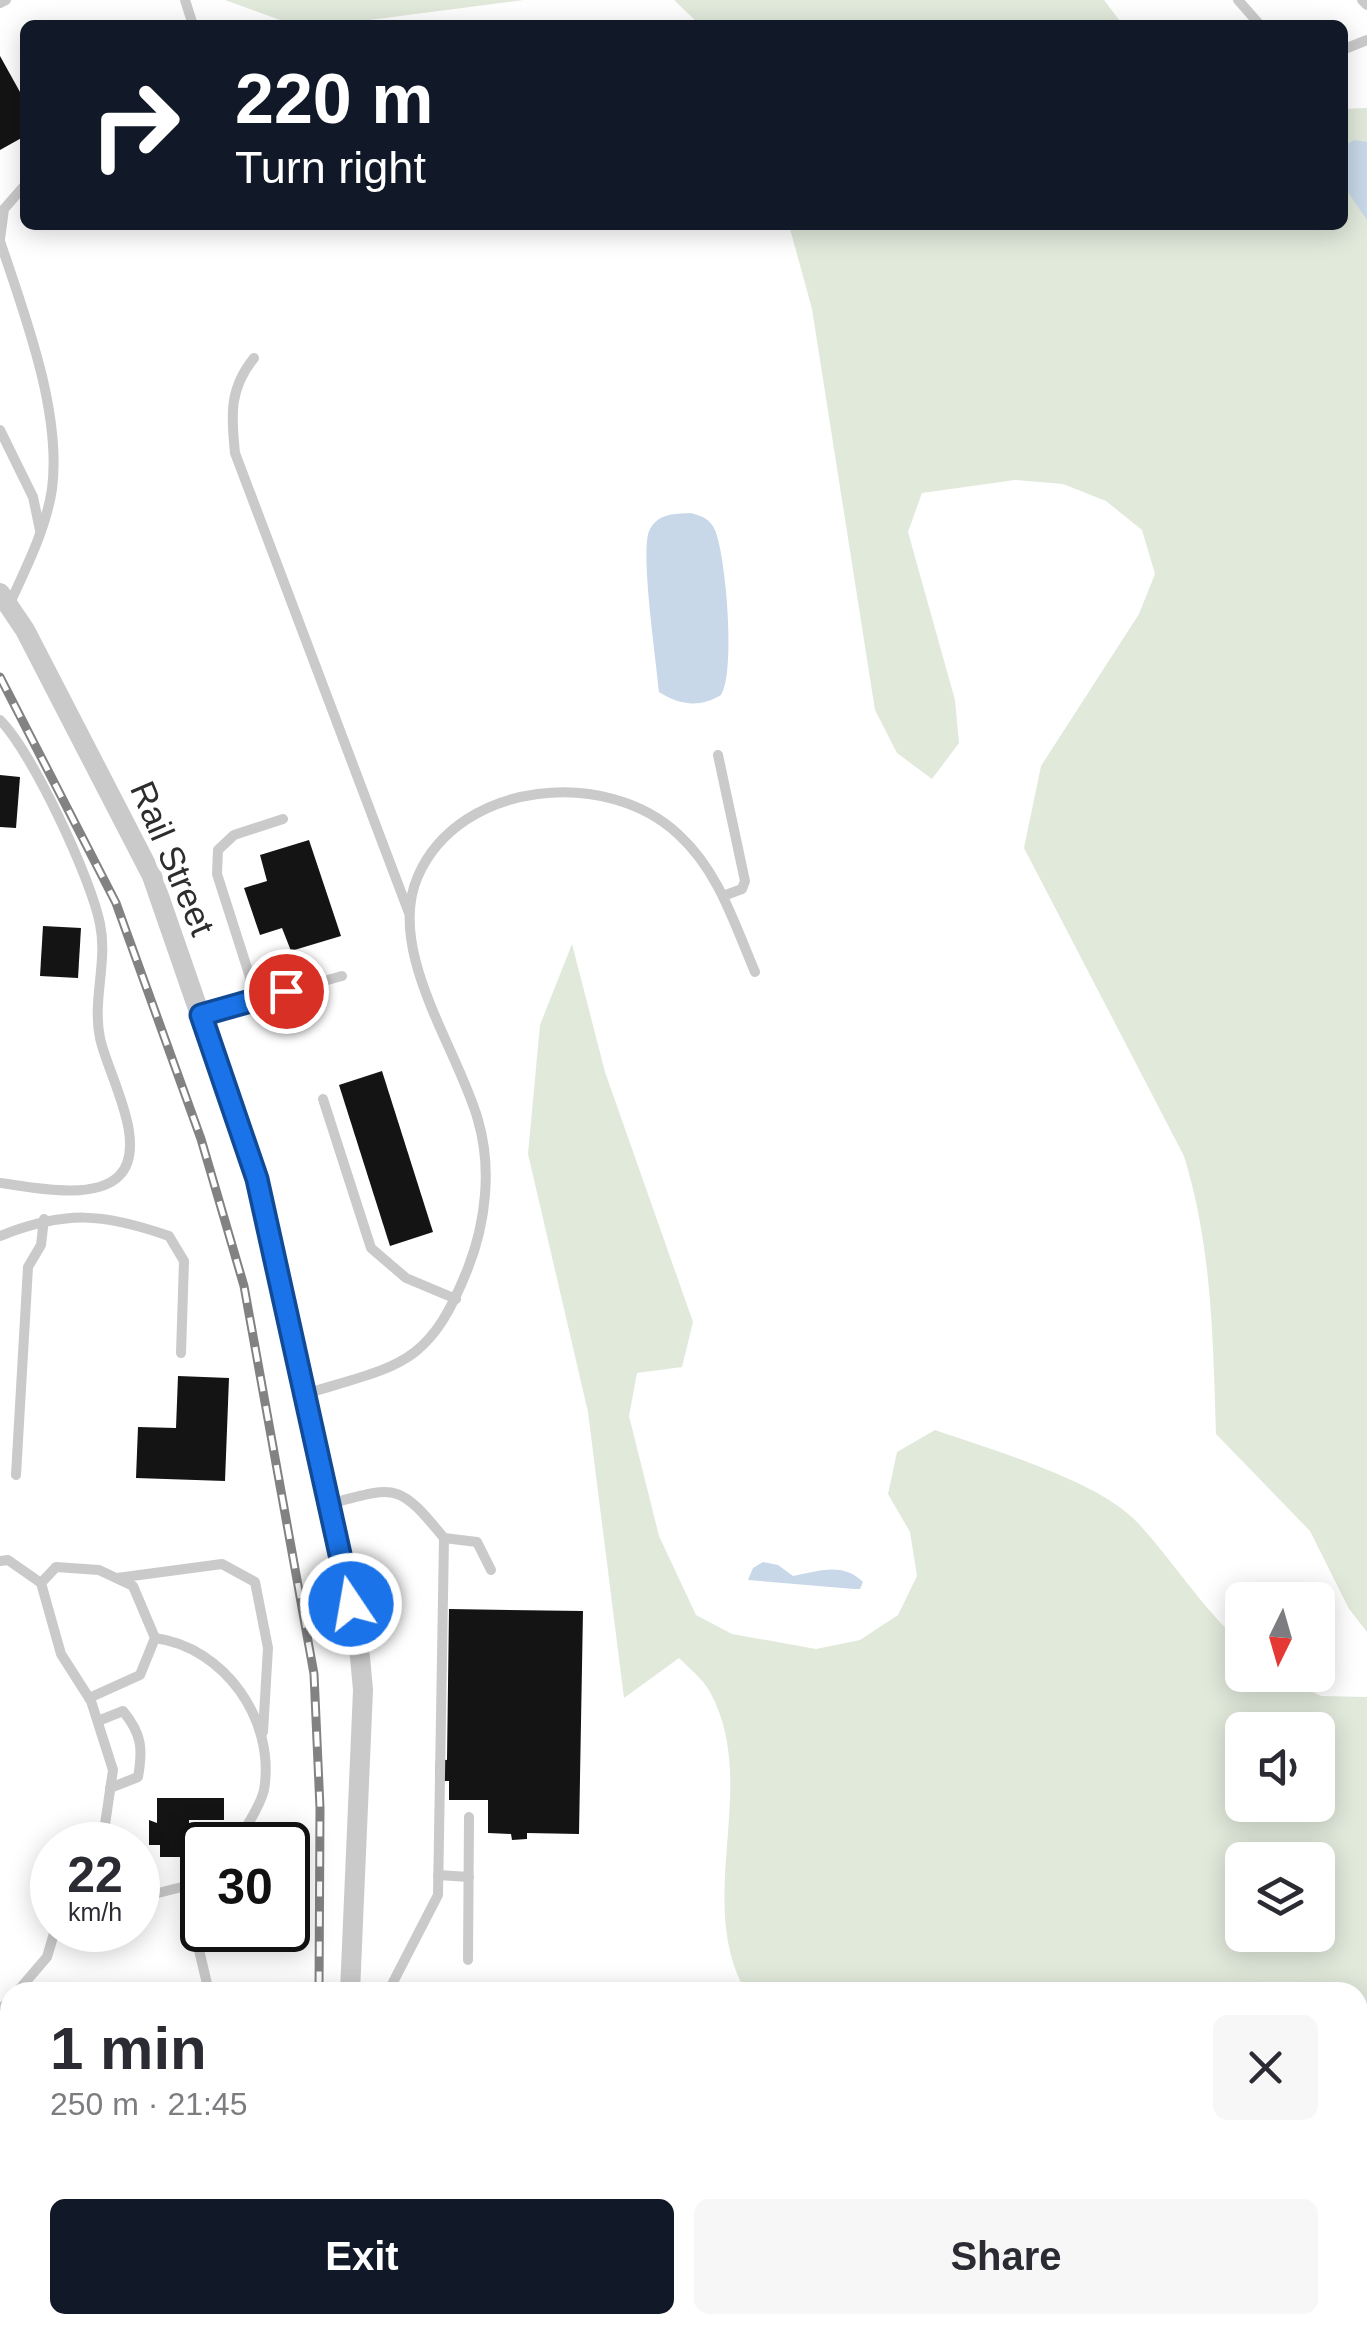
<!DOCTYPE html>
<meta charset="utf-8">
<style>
:root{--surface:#fff;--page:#f7f7f7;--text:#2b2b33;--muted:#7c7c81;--accent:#111827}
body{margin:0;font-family:Arial,sans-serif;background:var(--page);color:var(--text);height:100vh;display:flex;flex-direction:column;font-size:38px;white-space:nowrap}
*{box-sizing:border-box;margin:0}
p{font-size:32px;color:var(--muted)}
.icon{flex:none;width:55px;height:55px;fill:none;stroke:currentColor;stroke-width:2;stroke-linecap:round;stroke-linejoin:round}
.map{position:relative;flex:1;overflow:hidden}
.side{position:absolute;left:0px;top:1982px;width:1368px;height:352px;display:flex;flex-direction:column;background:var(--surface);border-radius:30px 30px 0 0;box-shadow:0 5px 25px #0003}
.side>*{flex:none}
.banner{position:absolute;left:20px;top:20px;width:1328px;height:210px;border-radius:15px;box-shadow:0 5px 25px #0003;background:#111827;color:#fff;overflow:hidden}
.needle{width:65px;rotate:185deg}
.fabs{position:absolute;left:1225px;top:1582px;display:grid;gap:20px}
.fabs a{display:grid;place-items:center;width:110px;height:110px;border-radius:15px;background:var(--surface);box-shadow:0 5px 25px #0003;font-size:50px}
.speed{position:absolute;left:30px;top:1822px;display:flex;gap:20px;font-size:50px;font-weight:700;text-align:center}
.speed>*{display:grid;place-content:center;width:130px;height:130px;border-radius:50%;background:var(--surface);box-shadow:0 5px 25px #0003;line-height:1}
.speed small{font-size:25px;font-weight:400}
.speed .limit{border:5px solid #111;border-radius:15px;background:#fff;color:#111}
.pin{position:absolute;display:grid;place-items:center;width:85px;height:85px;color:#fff;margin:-42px;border:5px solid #fff;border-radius:50%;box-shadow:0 2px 10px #0007}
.me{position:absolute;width:110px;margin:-55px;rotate:348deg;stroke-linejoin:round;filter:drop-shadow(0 0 8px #0008)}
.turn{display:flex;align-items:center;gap:35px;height:210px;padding:0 50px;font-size:45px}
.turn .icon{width:130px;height:130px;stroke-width:2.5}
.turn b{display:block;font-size:70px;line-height:85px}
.round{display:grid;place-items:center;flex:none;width:105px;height:105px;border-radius:15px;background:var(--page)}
.overview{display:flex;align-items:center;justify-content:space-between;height:170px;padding:0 50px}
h1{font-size:60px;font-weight:700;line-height:75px}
.cta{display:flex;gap:20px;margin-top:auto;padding:20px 50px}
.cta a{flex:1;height:115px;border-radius:15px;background:var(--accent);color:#fff;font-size:40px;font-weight:700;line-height:115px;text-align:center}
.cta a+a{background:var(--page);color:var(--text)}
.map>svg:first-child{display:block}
.green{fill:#e1e9db;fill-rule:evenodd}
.water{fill:#c8d8e8}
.building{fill:#141414}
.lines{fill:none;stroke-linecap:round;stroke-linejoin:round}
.lane{stroke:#cacaca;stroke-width:10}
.street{stroke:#cacaca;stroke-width:20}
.rail-casing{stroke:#828282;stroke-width:9}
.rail{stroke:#fff;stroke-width:5;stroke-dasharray:15;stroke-linecap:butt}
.route-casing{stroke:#114b97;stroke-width:25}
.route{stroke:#1a73e8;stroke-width:18}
.labels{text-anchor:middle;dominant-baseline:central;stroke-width:10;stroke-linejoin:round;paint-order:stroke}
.street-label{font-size:35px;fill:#2d2d2d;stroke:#fff}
</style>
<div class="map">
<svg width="1367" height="2333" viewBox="0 0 1367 2333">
<rect width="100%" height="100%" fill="#fff"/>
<g class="green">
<polygon points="225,0 524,0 331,25 294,25"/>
<polygon points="674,0 1104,0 1123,25 700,25"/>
<path d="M1367,108V1632L1349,1609L1310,1531L1216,1434C1213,1339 1212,1247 1184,1156L1024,848L1041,766L1139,614L1155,574L1142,530L1106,501L1063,484L1015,480L922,493L908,532L955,700L959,743L932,779L897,753L875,710L812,309L789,225H1342L1343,109Z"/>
<path d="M572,944L605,1072L693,1322L682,1367L637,1373L629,1416L659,1536L696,1615L732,1634L816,1649L860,1640L898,1615L917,1576L910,1532L888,1494L897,1452L935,1430C989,1449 1098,1480 1137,1522C1174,1562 1202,1608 1242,1644V1675H1277L1321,1696L1367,1697V2020L1358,2023V1992H746C693,1899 761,1786 710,1692C703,1679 689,1668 679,1658L624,1698L588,1412L528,1154L540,1025ZM1318,1730V1805H1242V1730ZM1318,1860V1935H1242V1860Z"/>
</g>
<g class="water">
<polygon points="1354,140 1367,142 1367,220 1343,185 1343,147"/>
<path d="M691,513C702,516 710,519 715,530C726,556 736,673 721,695C700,708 679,705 659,692C657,664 639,547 650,529C659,513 674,514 691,513Z"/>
<path d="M763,1562L778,1565L793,1576C816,1572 842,1561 863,1582L860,1589H854L748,1580L753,1568Z"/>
</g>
<g class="building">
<polygon points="0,56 25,101 25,136 0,150"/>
<polygon points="0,775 20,777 16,828 0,827"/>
<polygon points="309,840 341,936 291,951 282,928 260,935 244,888 267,881 260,855"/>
<polygon points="43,926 81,928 78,978 40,976"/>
<polygon points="382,1071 433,1232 390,1246 339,1085"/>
<polygon points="178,1376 229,1378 225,1481 136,1478 138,1427 176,1428"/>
<polygon points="449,1609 583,1611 579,1834 527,1833 527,1839 512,1840 511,1834 488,1833 488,1800 449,1800 449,1781 435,1781 436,1759 447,1760"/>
<polygon points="157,1798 224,1798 224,1820 189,1820 189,1857 160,1857 160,1845 149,1845 149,1820 157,1823"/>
<polygon points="1367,2112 1367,2158 1361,2160 1358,2115"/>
<polygon points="790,2325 825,2325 824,2333 790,2333"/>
</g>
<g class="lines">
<g class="lane">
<polyline points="185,0 193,25"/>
<polyline points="1238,0 1260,25"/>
<polyline points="1362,0 1367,5"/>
<polyline points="0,3 6,0"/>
<polyline points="1342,50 1367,40"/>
<polyline points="0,239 4,209 25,185"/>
<path d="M0,241C24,313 62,412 52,489C46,529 26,568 9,605"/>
<path d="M254,358C229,389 231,415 235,453L409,913"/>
<polyline points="0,430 33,497 40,530"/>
<path d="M0,720C32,752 91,878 100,924C108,962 92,1000 100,1038C107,1073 150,1145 119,1176C94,1201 31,1187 0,1183"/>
<polyline points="718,755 745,881 742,889 723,896"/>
<polyline points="257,999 217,874 218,850 234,835 283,819"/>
<polyline points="201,1015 342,976"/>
<polyline points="323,1099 371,1248 406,1278 456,1299"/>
<path d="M0,1236C66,1210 103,1213 169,1236L184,1261L181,1353"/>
<path d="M305,1394C400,1365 429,1367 468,1268C486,1222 492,1168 478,1120C458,1049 385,950 418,876C460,780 608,767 679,835C719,872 734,923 755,972"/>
<polyline points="16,1475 28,1267 41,1245 44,1219"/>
<path d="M329,1504C397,1486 398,1482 444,1538L438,1895L388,1992"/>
<polyline points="444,1538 477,1542 491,1570"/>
<polyline points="0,1561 8,1560 41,1583 61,1654 91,1701 113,1770 102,1845"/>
<polyline points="117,1578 222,1564 255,1582 268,1648 263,1732"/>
<polyline points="41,1583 56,1567 99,1570 133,1586 155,1638 140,1675 89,1698"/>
<path d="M155,1638C224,1647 276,1720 264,1790C260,1808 244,1829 236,1845"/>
<path d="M98,1721L123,1711C142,1734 143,1749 138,1777L110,1788"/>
<polyline points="438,1875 469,1877"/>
<polyline points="184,1887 209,1992"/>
<polyline points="138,1898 202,1882"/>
<polyline points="468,1960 469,1817"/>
<polyline points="17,1992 47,1957 55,1930"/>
<polyline points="0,2009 10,2001"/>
<polyline points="1358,2049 1367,2047"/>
<polyline points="0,2088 10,2088"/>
<polyline points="1358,2214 1367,2199"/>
<polyline points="1358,2219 1367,2246"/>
<polyline points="1358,2258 1367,2255"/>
<polyline points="1056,2325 1058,2333"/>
<polyline points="249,2333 253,2325"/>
<polyline points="497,2333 498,2325"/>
<polyline points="688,2333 691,2325"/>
<polyline points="758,2333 758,2325"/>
</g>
<g class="street">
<polyline points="0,593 25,630 152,876 257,1179 360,1657 363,1690 350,1992"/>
<polyline points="338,2333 338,2325"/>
<polyline points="1124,2333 1147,2325"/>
</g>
<g class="rail-casing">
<g id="rail">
<polyline points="0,677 116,903 201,1139 244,1286 314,1674 320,1808 319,1992"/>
<polyline points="296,2333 296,2325"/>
</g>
</g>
<use href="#rail" class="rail"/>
</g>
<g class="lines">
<g class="route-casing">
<polyline id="route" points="286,991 201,1015 257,1179 351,1604"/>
</g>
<use href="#route" class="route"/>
</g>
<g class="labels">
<g class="street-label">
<text transform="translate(173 858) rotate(67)">Rail Street</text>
</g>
</g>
</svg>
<div class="fabs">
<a><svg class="needle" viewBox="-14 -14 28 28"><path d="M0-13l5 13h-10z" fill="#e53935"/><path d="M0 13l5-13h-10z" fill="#7c7c81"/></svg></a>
<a><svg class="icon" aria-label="sound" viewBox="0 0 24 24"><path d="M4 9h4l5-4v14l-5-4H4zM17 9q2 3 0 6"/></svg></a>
<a><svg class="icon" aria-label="layers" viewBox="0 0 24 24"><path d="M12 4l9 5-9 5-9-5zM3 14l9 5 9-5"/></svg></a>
</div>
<div class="speed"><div>22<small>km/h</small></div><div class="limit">30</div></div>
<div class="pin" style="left:286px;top:991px;background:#d93025"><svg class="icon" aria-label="arrive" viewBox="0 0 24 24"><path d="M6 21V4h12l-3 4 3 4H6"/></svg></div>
<svg class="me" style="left:351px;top:1604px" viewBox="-20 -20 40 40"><circle r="17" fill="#1a73e8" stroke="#fff" stroke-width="3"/><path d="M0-11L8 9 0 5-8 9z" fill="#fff"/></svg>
<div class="banner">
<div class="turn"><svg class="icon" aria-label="right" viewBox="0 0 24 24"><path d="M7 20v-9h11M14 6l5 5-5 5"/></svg><div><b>220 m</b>Turn right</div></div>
</div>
<section class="side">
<div class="overview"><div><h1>1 min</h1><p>250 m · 21:45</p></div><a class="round"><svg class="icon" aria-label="close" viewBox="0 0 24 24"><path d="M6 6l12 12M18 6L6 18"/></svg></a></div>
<div class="cta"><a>Exit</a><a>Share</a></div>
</section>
</div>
